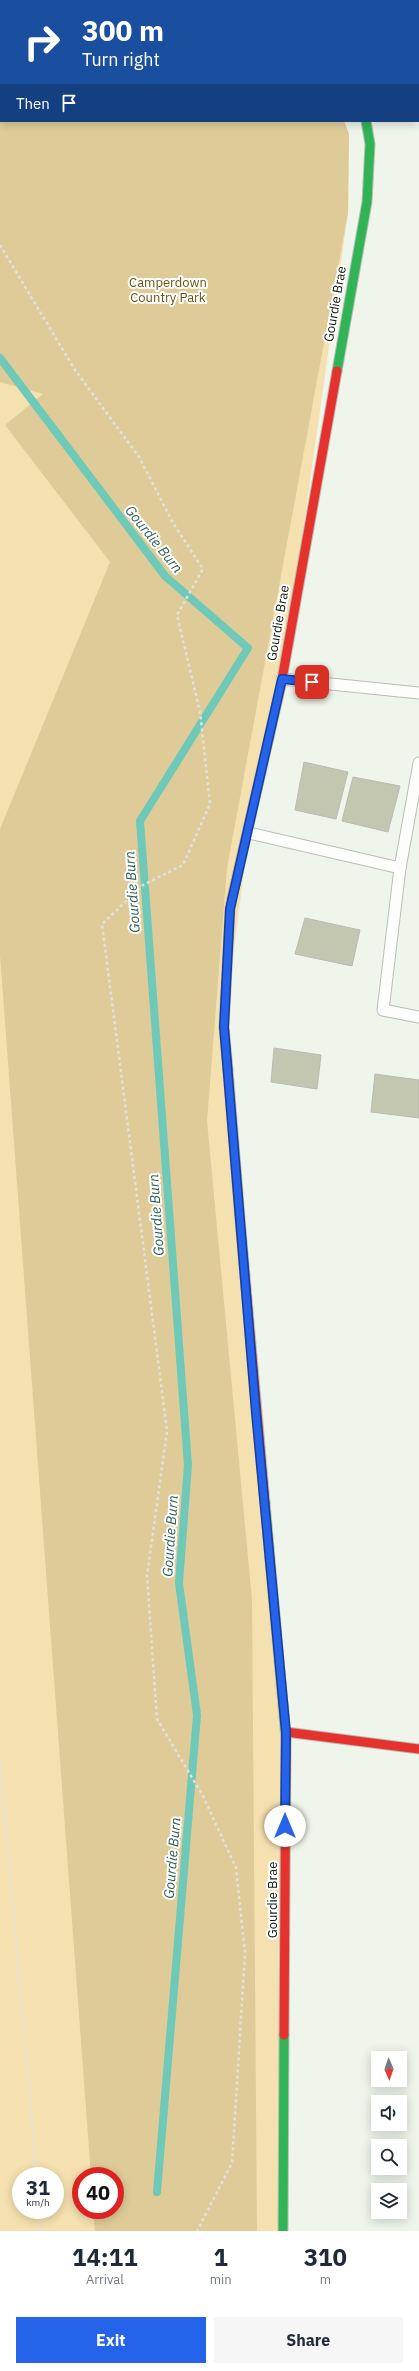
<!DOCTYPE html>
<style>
:root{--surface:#fff;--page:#f6f6f7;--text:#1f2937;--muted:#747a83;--accent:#2563eb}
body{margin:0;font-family:"IBM Plex Sans",sans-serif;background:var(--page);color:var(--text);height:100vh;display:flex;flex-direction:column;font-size:15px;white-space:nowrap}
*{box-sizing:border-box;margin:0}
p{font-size:13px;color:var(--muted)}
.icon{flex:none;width:22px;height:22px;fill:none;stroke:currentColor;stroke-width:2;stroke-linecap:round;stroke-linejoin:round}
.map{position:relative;height:2231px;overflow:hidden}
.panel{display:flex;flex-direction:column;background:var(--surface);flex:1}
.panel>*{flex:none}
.top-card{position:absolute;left:0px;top:0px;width:419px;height:122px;box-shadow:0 2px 10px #0003;background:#1a4fa0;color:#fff;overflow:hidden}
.needle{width:26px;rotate:178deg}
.fabs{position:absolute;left:371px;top:2051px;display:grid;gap:8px}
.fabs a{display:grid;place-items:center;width:36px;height:36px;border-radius:0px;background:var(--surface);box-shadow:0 2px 10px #0003;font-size:20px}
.speed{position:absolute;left:12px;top:2167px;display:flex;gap:8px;font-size:20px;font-weight:700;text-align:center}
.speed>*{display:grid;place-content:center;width:52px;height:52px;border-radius:50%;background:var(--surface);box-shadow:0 2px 10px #0003;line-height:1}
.speed small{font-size:10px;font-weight:400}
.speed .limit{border:6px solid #d22;background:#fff;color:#111}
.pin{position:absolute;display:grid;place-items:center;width:34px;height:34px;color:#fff;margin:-17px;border-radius:8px;box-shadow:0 2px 6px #0006}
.me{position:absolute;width:44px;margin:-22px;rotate:0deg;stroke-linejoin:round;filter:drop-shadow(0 0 3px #0008)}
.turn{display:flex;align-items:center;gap:14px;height:84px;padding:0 16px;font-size:18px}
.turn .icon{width:52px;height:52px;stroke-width:2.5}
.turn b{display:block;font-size:28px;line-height:34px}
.then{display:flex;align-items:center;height:38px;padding:0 16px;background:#0003;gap:8px;font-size:15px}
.eta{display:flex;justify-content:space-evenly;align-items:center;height:68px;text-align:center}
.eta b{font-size:24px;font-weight:800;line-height:28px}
.button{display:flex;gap:8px;margin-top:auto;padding:8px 16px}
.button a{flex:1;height:46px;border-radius:0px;background:var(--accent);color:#fff;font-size:16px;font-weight:800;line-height:46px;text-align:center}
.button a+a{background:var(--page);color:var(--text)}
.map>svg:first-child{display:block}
.green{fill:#f5e1af;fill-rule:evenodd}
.forest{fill:#decb98}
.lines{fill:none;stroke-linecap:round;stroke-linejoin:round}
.stream{stroke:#6ec9b8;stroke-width:8}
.building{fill:#c4c7b0;stroke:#b9bbb3}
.lane-casing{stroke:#babeb6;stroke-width:13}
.street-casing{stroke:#babeb6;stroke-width:24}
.fast-casing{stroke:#babeb6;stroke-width:11}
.slow-casing{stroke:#babeb6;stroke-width:11}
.jam-casing{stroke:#babeb6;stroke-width:11}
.path{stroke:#e1e2df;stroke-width:2.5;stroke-dasharray:3 3;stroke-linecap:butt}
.lane{stroke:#fdfefc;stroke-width:11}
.street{stroke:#fdfefc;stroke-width:22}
.fast{stroke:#30b455;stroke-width:9}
.slow{stroke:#ff9f0a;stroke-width:9}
.jam{stroke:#e5322d;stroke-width:9}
.route-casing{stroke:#184099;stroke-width:10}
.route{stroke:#2563eb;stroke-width:7}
.labels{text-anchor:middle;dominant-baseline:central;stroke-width:4;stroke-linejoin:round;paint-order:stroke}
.park-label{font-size:13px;fill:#6c500e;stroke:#fff}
.street-label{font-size:13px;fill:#131710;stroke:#fff}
.water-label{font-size:14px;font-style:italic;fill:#2c5f56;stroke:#fff}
</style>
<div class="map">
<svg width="419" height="2231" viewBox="0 0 419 2231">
<rect width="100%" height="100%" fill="#eff5ea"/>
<path class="green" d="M0,41L1,121H344L349,134L348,213L282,679L249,833L224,1027L286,1732L283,2231H0ZM21,2176H55V2210H21ZM81,2176H115V2210H81Z"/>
<polygon class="forest" points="0,44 1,121 344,121 349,134 348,213 227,868 207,1121 252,1600 257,2231 95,2231 93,2210 115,2210 115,2176 91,2176 0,955 0,829 110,562 5,425 43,394 0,382"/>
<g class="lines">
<polyline class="stream" points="0,358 165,576 248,648 140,821 188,1465 179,1583 197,1715 157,2192"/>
</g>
<g class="building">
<polygon points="304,762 348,772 336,819 295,810"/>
<polygon points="353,777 400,786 388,832 342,821"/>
<polygon points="305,918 360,930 352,966 295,954"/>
<polygon points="274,1048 321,1055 317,1089 271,1082"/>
<polygon points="375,1074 419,1080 419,1118 371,1112"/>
</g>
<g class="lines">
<g class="lane-casing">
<g id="lane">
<polyline points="282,679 419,693"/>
<polyline points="249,833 400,868 383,1010 419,1017"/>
<polyline points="400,868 419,763"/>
</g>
</g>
<g class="street-casing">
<g id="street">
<polyline points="0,8 1,7"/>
<polyline points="0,25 1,25"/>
</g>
</g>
<g class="fast-casing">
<g id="fast">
<polyline points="337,371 367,202 370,144 366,121"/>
<polyline points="265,1503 286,1739"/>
<polyline points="283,2231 284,2035"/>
</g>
</g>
<g class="slow-casing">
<g id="slow">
<polyline points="232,898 281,685"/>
<polyline points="228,1070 241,1231"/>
</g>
</g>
<g class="jam-casing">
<g id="jam">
<polyline points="60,0 60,1"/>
<polyline points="281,685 337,371"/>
<polyline points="228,1070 224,1027 230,909 232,898"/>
<polyline points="241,1231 265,1503"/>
<polyline points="286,1732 419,1749"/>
<polyline points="284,2035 286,1739"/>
</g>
</g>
<g class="path">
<polyline points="0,245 75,370 139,457 173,523 203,569 177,615 200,712 210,804 183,865 143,885 102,924 167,1431 147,1576 157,1719 203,1796 236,1868 245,1953 232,2163 197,2231"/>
<polyline points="0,1760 37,2176"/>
<polyline points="40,2210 42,2231"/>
</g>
<use href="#lane" class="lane"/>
<use href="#street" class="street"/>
<use href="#fast" class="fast"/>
<use href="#slow" class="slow"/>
<use href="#jam" class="jam"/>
</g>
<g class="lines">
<g class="route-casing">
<polyline id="route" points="285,1826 286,1732 256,1413 224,1027 230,909 282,679 312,682"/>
</g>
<use href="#route" class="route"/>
</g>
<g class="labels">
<g class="park-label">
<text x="168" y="282">Camperdown<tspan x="168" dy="15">Country Park</tspan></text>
</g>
<g class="street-label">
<text transform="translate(335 304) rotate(-80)">Gourdie Brae</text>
<text transform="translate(278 623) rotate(-80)">Gourdie Brae</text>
<text transform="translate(272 1900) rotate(-90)">Gourdie Brae</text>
</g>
<g class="water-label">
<text transform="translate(154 539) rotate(51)">Gourdie Burn</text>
<text transform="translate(132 892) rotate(-94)">Gourdie Burn</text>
<text transform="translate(156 1215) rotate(-94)">Gourdie Burn</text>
<text transform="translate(170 1536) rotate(-86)">Gourdie Burn</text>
<text transform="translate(172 1858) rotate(-85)">Gourdie Burn</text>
</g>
</g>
</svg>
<div class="fabs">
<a><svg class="needle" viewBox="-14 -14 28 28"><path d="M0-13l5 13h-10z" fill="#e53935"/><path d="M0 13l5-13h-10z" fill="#747a83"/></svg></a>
<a><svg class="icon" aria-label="sound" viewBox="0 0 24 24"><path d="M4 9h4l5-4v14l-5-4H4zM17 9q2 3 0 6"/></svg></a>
<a><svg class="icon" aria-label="search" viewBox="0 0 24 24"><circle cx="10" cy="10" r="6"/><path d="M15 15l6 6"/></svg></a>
<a><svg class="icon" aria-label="layers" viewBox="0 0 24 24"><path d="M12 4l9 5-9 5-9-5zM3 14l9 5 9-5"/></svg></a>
</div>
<div class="speed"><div>31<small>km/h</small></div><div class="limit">40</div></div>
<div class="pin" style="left:312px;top:682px;background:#d93025"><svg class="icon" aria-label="arrive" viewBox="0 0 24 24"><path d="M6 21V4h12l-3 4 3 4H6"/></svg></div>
<svg class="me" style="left:285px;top:1826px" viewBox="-20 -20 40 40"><circle r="19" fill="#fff"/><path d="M0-13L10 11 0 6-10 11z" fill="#2563eb"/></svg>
<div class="top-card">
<div class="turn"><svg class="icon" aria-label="right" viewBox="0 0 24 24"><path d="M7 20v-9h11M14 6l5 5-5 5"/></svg><div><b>300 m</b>Turn right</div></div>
<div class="then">Then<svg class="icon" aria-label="arrive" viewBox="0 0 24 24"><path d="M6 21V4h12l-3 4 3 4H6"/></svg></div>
</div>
</div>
<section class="panel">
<div class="eta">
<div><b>14:11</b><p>Arrival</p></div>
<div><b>1</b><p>min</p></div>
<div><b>310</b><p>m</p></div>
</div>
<div class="button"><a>Exit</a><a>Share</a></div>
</section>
